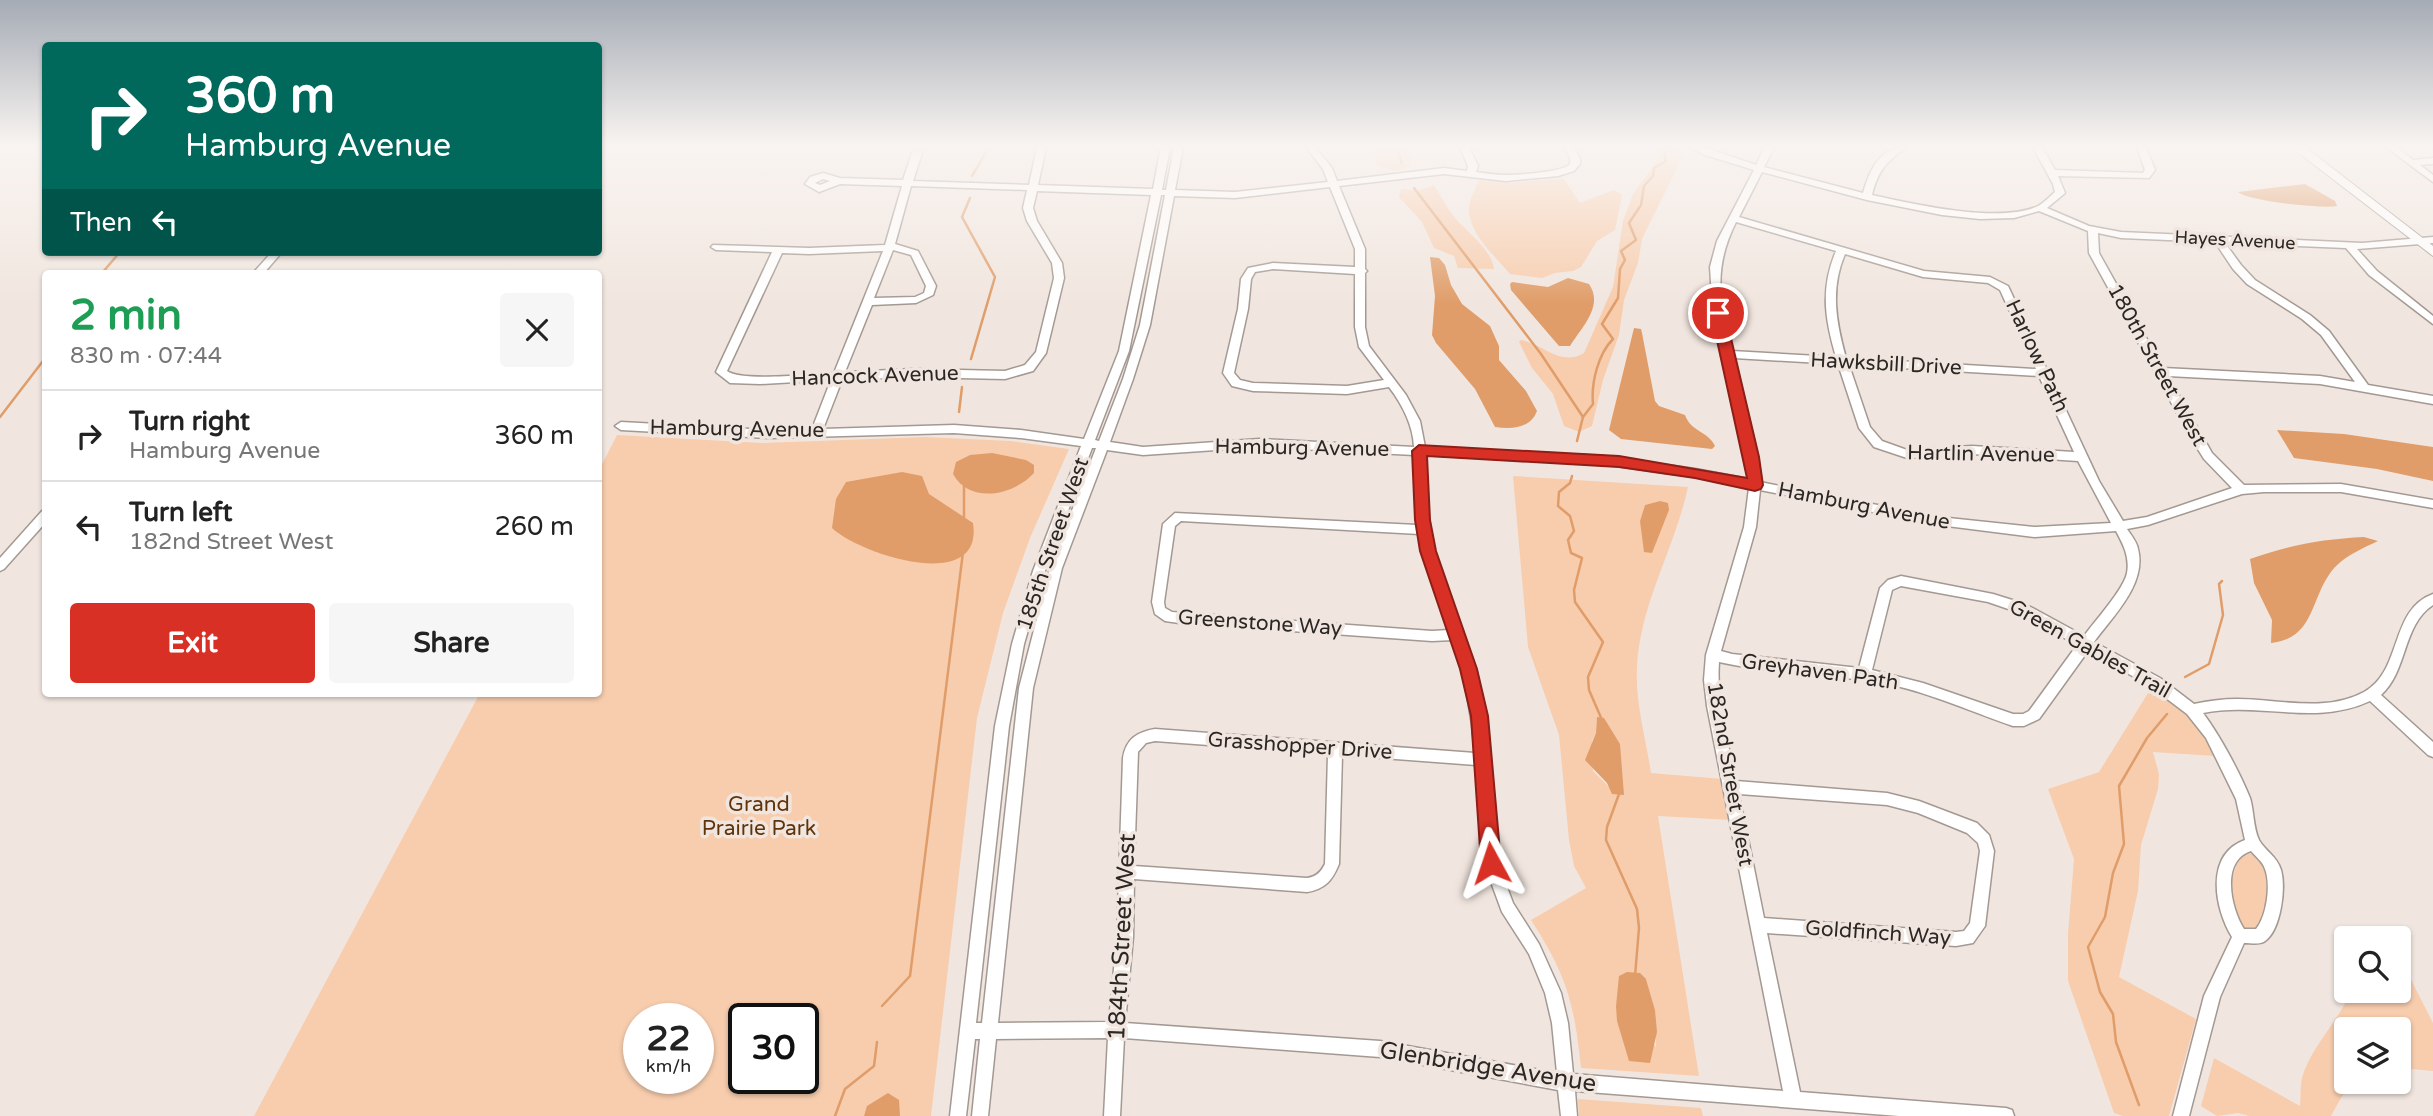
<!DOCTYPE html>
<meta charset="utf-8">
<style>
:root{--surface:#fff;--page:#f6f6f6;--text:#222;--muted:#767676;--line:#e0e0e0;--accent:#d93025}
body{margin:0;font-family:"Varela Round",sans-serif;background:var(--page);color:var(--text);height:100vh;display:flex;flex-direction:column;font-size:26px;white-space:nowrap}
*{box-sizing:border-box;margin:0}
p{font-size:23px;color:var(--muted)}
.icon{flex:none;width:38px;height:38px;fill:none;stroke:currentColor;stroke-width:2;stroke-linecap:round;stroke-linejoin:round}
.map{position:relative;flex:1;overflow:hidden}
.panel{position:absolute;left:42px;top:270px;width:560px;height:427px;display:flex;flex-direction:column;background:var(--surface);border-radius:7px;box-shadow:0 2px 5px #0004}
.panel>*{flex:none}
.banner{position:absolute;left:42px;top:42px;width:560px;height:214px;border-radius:7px;box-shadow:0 2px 5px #0004;background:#00695c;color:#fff;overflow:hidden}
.tools{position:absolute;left:2334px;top:926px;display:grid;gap:14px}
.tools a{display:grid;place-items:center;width:77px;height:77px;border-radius:7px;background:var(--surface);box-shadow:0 2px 5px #0004;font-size:35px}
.speed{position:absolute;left:623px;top:1003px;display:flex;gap:14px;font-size:35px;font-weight:700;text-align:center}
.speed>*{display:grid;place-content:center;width:91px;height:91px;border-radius:50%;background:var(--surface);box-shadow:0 2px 5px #0004;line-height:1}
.speed small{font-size:18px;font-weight:400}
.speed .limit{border:4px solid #111;border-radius:10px;background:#fff;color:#111}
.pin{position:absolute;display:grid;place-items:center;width:60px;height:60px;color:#fff;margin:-30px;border:4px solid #fff;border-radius:50%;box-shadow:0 2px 7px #0007}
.me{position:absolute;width:77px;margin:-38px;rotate:355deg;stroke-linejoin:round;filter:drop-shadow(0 0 5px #0008)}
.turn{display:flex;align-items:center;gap:24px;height:147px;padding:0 28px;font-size:32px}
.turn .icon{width:91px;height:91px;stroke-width:2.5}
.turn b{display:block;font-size:49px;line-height:60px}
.then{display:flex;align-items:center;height:66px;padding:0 28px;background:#0003;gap:14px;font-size:26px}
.round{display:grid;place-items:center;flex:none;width:74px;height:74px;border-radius:7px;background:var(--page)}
.summary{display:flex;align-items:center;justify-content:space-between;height:119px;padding:0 28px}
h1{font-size:42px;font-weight:700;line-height:52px;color:#1e9e55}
.primary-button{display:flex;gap:14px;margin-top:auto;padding:14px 28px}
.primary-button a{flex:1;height:80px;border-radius:7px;background:var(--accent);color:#fff;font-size:28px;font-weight:700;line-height:80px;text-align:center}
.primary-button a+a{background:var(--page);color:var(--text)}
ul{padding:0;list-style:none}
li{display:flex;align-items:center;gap:21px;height:91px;padding:0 28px;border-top:2px solid var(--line)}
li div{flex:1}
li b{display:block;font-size:26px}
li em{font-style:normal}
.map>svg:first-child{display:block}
.green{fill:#f7cdae;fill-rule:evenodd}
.water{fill:#e09d69}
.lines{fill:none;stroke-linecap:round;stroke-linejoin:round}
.stream{stroke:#e09d69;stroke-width:2.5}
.minor-casing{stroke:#a39992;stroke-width:3}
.major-casing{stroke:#a39992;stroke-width:2}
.minor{fill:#fff;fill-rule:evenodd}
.major{fill:#fff;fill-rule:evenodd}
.route{fill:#d93025;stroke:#8d1f18;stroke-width:2}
.labels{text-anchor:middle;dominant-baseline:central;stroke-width:7;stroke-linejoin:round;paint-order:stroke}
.far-street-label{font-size:18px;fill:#2b2724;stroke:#f1e6df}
.street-label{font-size:21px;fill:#2b2724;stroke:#f1e6df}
.park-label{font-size:21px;fill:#60340b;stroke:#f1e6df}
.near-street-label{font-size:24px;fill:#2b2724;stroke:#f1e6df}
</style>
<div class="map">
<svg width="2433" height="1116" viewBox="0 0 2433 1116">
<rect width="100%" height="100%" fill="#f1e6df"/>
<g class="green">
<polygon points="1373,147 1408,147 1410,166 1396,171 1377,166"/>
<path d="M1661,147H1675L1682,151L1681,160L1642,239L1638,263L1624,300L1619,335L1603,380L1592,426L1579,432L1564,426L1553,394L1532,368L1519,342L1521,340C1545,345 1561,367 1584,353L1613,287L1623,221L1633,194L1654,165Z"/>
<path d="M1563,178L1580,203L1614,190L1622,195L1615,230L1597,241L1581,267L1573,271L1555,273L1542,278L1510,274C1496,257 1467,232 1469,207C1470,198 1476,189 1479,180L1511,183Z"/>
<path d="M1434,185C1440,194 1445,205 1452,214C1464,231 1491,247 1494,269L1458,268L1454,256L1434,248L1422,222L1399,197L1401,189L1418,191Z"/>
<path d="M617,435L762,443L925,437L1011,441L1069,449L1030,538L1003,613L977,718L931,1116H254L480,693H598L599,470ZM639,1018H698V1078H639ZM744,1018H803V1078H744Z"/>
<path d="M1513,476L1688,487C1675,548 1640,604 1637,667C1635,702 1646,739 1651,773L1723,779L1731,820L1658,816L1699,1076L1581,1068C1574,1002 1567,976 1531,920L1586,888L1574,866L1569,840L1559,735L1528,647ZM1660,501L1669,510L1652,548L1640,521L1645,505ZM1597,718L1605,723L1620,744L1610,788L1593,771L1592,741L1596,733ZM1646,979L1655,1010L1656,1047L1616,1006L1620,984Z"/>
<path d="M2153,685C2180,704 2201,725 2215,756L2153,752L2159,774L2158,789L2141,845L2138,891L2119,977L2196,1019L2169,1116H2123L2114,1113L2068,981V934L2074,859L2048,789L2099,772Z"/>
<path d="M2245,852L2261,857C2273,886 2271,902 2257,929C2221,937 2227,869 2245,852Z"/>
<path d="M2399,956L2433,1023V1071L2399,1068V1029H2347V1082H2350L2331,1116H2249L2238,1113L2217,1116L2201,1106L2214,1058L2300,1106C2301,1097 2300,1086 2302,1078C2311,1046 2339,1021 2351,991L2399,990Z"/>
<polygon points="1578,1099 1701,1108 1703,1116 1579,1116"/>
</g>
<g class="water">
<path d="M2305,184L2335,201L2337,206C2323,209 2247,201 2238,192Z"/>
<path d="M1430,257L1439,258L1445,265L1451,285L1462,304L1490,326L1499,346V360L1526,391L1537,411C1530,429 1512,429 1495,427L1475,389L1436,343L1432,335L1435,296Z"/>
<path d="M1568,278L1589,284C1604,306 1582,327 1570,346H1559L1511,290L1510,284L1512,282L1548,287Z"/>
<path d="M1634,328L1641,329L1642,333L1655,401L1659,406L1685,415C1691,432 1708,431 1715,446L1712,449L1621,439L1609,430Z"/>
<polygon points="2277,430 2344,434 2433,447 2433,481 2377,469 2294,458"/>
<path d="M992,453L1026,460L1034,465V473C1014,495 970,505 953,474L956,462L970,455Z"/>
<path d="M902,472L922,476L929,494L973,523C984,595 859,554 832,528L836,499L846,482Z"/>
<polygon points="1660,501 1668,503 1669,510 1652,553 1644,552 1640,521 1645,505"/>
<path d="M2364,537L2378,541C2363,548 2347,555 2335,567C2309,596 2317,638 2271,643L2272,620L2254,583L2250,559C2289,545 2323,539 2364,537Z"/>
<polygon points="1597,717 1604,718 1620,744 1624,795 1612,794 1607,783 1585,760 1596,733"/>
<polygon points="1627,972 1640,973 1646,979 1655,1010 1657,1032 1650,1063 1629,1061 1617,1021 1616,1006 1619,976"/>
<polygon points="888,1093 899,1100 900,1116 864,1116 867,1106"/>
</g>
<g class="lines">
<g class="stream">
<polyline points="1396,147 1402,163"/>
<polyline points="972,176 986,152"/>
<polyline points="1414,188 1541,354 1583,417"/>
<polyline points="970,198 962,217 995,277 971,359"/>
<polyline points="102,273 120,252"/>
<polyline points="959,412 962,387"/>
<polyline points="0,417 46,357"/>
<path d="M1577,441L1583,417L1593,404C1591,383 1598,354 1613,339L1602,324L1618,298L1620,269L1625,260L1621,251L1636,240L1629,223L1641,205L1644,186L1653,176L1654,168L1666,161L1664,152L1669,147"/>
<polyline points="1572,476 1570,483 1559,492 1558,506 1570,516 1574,531 1568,540 1571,553 1582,558 1574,590 1575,602 1603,642 1588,677 1589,690 1602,720"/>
<polyline points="964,486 964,518"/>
<polyline points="2185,677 2209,664 2223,615 2219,584 2222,581"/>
<polyline points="1619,794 1607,827 1606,840 1637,909 1639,928 1635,976"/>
<polyline points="882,1006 910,976 963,552"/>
<polyline points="2139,1105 2116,1042 2113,1014 2100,992 2088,947 2105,917 2113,873 2124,844 2119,786 2147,738 2167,714"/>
<polyline points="835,1116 845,1089 874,1066 877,1042"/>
</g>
<g class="minor-casing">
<g id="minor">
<path d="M1037,147H1046L1038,185L1153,189L1161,147H1170L1162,190H1166L1174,147H1183L1175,190L1235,192L1328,182L1323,169L1306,147H1315L1332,168L1337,181L1444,168L1467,171L1468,166L1460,147H1469L1478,166L1476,172C1485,173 1495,175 1505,175C1515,175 1568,172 1570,163C1572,157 1566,152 1564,147H1573L1580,158V164L1574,171L1558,176L1506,181L1444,174L1339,186L1365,249V269L1367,271L1365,273V327L1369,346L1406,395L1420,421L1425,447L1602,456L1695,469L1749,479L1746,457L1713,313L1710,267L1717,241L1754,170L1705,155L1690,147H1703L1756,165L1765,147H1774L1764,167L1863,193C1870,169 1880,147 1907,147C1887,161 1878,170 1872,195C1912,204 2001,224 2038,206C2044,203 2050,196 2055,192L2053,184L2033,147H2042L2055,170L2143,173L2145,170L2137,147H2146L2155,170L2149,178L2058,176L2065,193L2047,208L2089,226L2121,232L2362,243L2433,237V243L2357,249L2377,271L2433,316V324L2369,275L2346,248L2225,243L2241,265L2255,280L2310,315L2329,331L2368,385L2433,396V404L2320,384L2168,376L2212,453L2244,485L2341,484L2433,500V508L2341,492H2264L2242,494L2148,525L2127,529C2131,535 2137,542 2138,549C2147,584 2113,616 2094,642L2160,678L2194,704C2208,701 2222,699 2237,699C2278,699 2326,713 2364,692C2403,671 2389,610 2433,594V605C2402,625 2408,671 2381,695L2433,742V757L2428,755L2370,701C2314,727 2260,701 2203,713C2220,736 2239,771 2250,798C2254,811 2253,827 2259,840C2265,851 2277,856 2281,870C2286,887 2281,930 2265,941C2260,945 2251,943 2244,943L2220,997L2189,1116H2173L2204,996L2232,937C2214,908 2205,854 2245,840L2236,799L2206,738L2187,714L2150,686L2088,651L2039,719L2024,726H2013C1966,710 1918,687 1869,681C1819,674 1768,673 1719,662C1716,702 1728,742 1736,781L1887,793L1919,801L1977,823L1989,835L1994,851L1985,926L1973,943L1956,946L1767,933L1800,1092L2006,1108L2012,1110L2014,1116H1899L1575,1091L1577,1116H1561L1558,1090L1380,1057L1124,1038L1120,1116H1104L1108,1038L996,1039L988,1116H972L980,1039H975L966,1116H950L995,726L1012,644L1033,571L1081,446L1021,438L954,433L769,438L621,430L615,426L621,422L769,430L812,429L831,380L760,384L730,383L716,372L772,252L716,250L711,247L713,245L809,248L885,245L902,186L840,184L819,192L805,184L810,177L823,173L840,178L903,180L912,153L917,150L922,153L913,181L1029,185ZM1762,172L1867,200L1942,215L1980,219L2014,218L2039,211L2088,231L2089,253L2189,435L2204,459L2232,488L2147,517L2123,521L2099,481L2008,286L1990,277L1924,271L1739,217ZM823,179L830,181L820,185L815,183ZM911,186L1027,190L1023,208L1027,221L1052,263L1054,278L1036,352L1025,365L1005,371L914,369L845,372L872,305L916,303L933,295L936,286L918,251L895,244ZM1330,187L1355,249V267L1273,263L1248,268L1241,279L1238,309L1223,373L1232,386L1253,391L1347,394L1389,387C1402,404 1413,425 1414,447L1260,439L1143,447L1110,442L1133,379L1150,325L1174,196L1235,198ZM1037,191L1151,195L1119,351L1084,439L1021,430L954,425L823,429L842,380L914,377L1005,379L1033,371L1046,353L1064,278L1062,263L1037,221L1033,208ZM1161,195H1165L1140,325L1123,379L1099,441L1095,440L1129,351ZM1736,222L1836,251C1820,289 1825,319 1836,357L1732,351C1720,301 1712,270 1736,222ZM2098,233L2121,238L2215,242L2233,269L2247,284L2302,319L2321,335L2355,382L2320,376L2163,368L2099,253ZM893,250L911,255L926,286L924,293L915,297L874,298ZM883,251L834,373C813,374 741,382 727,371L782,253L809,254ZM1845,254L1923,277L1988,283L2000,290L2036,369L1846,358C1836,322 1830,289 1845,254ZM1273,269L1355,274V327L1359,347L1384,380L1347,386L1253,383L1240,380L1234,373L1248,309L1251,279L1255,272ZM1734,358L1838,364L1859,428L1874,447L1907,458L1972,454L2078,461L2111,523L2035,527L1939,517L1760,482L1758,457ZM1849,365L2039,376L2074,452L1972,446L1907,450L1882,441L1870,427ZM1260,447L1414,455L1417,525L1175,513L1163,524L1152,602L1155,614L1165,621L1179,623L1432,641L1453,640C1465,678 1472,714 1475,753L1155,729C1137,732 1126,739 1123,758L1117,937L1109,1022L998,1023L1033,688L1062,568L1107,450L1143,455ZM1092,448H1096L1050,568L1019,688L982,1023H976L1009,726L1024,644L1045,571ZM1425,455L1602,464L1695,477L1749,488L1744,527L1706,655L1704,680L1707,706L1783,1091L1573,1074L1568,1023L1561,993L1539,944L1513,903L1498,863L1486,716L1476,669L1434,551L1428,520ZM1760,490L1939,525L2035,537L2116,531C2123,544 2130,557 2127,573C2124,589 2094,622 2084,636L2025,604L1993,594L1901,576L1888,580L1880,588L1859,668L1732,654L1721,651L1756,527ZM1181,521L1419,534L1422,551L1449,630L1432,631L1172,612L1165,608L1164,602L1175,526ZM1901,586L1988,602L2017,612L2077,645L2029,711L2023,714H2013L1923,683L1872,670L1892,590ZM1155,741L1328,754L1325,864C1321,872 1316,877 1307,878L1134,866L1138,752L1146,743ZM1342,755L1476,765L1484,863L1502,912L1529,954L1545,993L1552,1023L1557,1073L1380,1041L1125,1023L1133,937L1134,879L1307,892C1325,889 1332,881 1339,864ZM1739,794L1887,805L1918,813L1967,833L1978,843L1980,851L1970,923L1964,931L1956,932L1764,918ZM2251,851C2256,857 2263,862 2265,869C2271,884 2267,916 2256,929H2244C2231,909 2220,861 2251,851Z"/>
<polygon points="2386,147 2396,147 2413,160 2433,158 2433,164 2420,165 2433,175 2433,182"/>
<polygon points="272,252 282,252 264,273 253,273"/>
<polygon points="46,510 46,522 4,569 0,571 0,558 42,511"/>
</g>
</g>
<g class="major-casing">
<polygon id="major" points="2291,147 2305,147 2433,246 2433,256"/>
</g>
<use href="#minor" class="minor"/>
<use href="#major" class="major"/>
</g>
<linearGradient id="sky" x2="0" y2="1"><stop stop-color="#a5abb5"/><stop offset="0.48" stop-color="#f9f4f1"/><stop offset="1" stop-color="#f9f4f1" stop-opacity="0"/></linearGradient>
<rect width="2433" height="304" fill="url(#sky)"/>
<polygon class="route" points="1718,309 1725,313 1759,457 1763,485 1761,489 1755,491 1695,478 1619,467 1427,456 1430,520 1436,551 1477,669 1488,716 1501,863 1498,869 1491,871 1484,869 1481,863 1471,716 1460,669 1420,551 1415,520 1412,451 1419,445 1619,456 1747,478 1711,313"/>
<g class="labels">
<g class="far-street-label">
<text transform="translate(2235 240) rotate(3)">Hayes Avenue</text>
</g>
<g class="street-label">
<text transform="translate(2037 356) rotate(65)">Harlow Path</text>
<text transform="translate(1886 364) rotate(3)">Hawksbill Drive</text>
<text transform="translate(2157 365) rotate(61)">180th Street West</text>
<text transform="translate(875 376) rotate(-2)">Hancock Avenue</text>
<text transform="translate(737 429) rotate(1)">Hamburg Avenue</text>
<text transform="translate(1302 448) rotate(1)">Hamburg Avenue</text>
<text transform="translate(1981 454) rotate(1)">Hartlin Avenue</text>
<text transform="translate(1864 506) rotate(11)">Hamburg Avenue</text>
<text transform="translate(1053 544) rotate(-71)">185th Street West</text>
<text transform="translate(1260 623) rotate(4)">Greenstone Way</text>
<text transform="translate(2090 649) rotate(29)">Green Gables Trail</text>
<text transform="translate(1820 672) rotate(8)">Greyhaven Path</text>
<text transform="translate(1300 746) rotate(4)">Grasshopper Drive</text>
<text transform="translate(1730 774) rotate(80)">182nd Street West</text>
<text transform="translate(1878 933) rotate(4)">Goldfinch Way</text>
</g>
<g class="park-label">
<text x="759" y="804">Grand<tspan x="759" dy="24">Prairie Park</tspan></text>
</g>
<g class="near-street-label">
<text transform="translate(1122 937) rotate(-87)">184th Street West</text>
<text transform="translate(1488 1067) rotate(9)">Glenbridge Avenue</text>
</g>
</g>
</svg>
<div class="tools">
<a><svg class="icon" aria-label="search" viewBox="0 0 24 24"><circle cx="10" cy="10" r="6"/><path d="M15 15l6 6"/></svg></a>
<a><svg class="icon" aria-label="layers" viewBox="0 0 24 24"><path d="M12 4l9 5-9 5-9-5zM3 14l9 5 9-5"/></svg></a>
</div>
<div class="speed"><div>22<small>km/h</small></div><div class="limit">30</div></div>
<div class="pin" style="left:1718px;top:313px;background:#d93025"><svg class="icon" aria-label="arrive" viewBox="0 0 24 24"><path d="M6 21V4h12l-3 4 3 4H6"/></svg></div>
<svg class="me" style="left:1491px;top:863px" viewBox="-20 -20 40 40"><path d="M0-17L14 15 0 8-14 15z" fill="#d93025" stroke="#fff" stroke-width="4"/></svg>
<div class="banner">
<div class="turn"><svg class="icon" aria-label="right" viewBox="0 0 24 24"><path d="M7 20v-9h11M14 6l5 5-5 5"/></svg><div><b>360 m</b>Hamburg Avenue</div></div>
<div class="then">Then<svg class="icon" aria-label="left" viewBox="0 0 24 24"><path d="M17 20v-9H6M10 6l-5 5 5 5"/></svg></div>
</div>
<section class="panel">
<div class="summary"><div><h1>2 min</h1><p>830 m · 07:44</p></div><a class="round"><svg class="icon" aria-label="close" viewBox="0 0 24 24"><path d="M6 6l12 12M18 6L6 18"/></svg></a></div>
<ul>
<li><svg class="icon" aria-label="right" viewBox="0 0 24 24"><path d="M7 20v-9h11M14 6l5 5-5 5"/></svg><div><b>Turn right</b><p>Hamburg Avenue</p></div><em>360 m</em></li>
<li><svg class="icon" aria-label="left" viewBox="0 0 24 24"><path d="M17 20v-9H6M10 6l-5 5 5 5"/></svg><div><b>Turn left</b><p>182nd Street West</p></div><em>260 m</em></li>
</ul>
<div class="primary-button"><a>Exit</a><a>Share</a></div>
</section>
</div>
